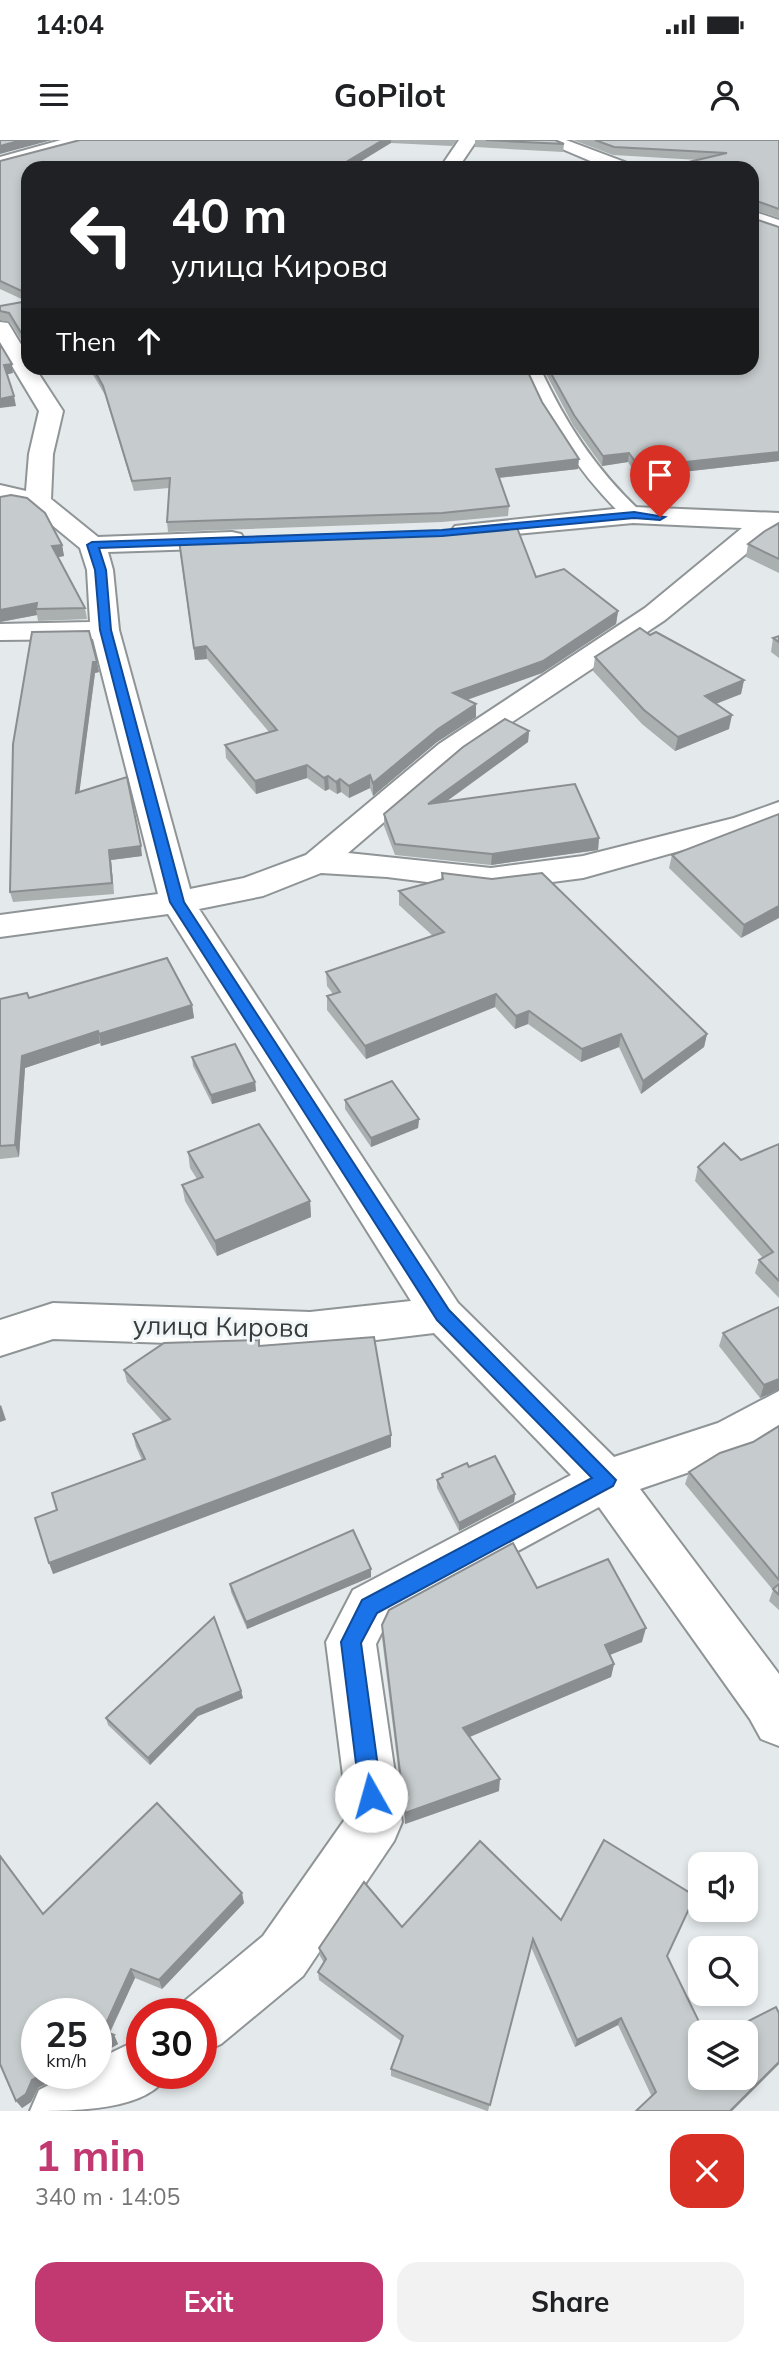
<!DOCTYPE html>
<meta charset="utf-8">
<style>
:root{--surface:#fff;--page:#f2f2f2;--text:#202124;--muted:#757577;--accent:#c23871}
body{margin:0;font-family:Mulish,sans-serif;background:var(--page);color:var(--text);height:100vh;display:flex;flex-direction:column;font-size:26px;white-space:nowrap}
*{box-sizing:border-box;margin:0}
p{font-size:23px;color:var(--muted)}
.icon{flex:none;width:38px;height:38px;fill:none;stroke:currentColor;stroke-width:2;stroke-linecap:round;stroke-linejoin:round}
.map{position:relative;height:1971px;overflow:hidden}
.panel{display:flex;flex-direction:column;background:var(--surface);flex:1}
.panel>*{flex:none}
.guide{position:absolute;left:21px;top:21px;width:738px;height:214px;border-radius:21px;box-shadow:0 4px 10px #0003;background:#202124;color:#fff;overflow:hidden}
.fabs{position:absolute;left:688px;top:1712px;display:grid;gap:14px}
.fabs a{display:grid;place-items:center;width:70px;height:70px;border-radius:14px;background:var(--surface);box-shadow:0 4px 10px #0003;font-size:35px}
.speed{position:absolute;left:21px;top:1858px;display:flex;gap:14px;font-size:35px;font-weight:700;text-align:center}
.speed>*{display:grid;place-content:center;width:91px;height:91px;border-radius:50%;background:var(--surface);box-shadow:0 4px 10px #0003;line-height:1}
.speed small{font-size:18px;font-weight:400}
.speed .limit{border:10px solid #d22;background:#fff;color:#111}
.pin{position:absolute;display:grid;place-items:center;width:60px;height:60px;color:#fff;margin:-72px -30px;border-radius:50% 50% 50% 0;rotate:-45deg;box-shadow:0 0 7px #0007}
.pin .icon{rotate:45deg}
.me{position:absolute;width:77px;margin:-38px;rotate:353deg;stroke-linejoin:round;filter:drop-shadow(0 0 5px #0008)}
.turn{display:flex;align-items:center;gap:24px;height:147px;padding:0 35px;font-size:32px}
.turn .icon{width:91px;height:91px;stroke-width:2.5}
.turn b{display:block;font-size:49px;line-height:60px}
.then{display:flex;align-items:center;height:66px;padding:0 35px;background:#0003;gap:14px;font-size:26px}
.round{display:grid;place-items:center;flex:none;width:74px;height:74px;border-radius:21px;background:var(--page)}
.overview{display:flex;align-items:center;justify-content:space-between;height:119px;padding:0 35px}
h1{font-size:42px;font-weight:700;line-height:52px;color:var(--accent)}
.cta{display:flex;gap:14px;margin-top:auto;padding:14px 35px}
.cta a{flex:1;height:80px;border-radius:21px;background:var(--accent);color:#fff;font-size:28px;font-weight:700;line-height:80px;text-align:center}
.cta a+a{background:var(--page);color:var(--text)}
.status{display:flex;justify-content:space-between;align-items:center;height:49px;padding:0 35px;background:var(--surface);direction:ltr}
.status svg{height:19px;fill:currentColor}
header{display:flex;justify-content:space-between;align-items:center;height:91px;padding:0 35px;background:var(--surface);font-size:32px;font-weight:700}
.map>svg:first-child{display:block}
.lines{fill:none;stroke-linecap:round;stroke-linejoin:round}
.lane-casing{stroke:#8f9496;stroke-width:4}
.street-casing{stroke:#8f9496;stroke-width:4}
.secondary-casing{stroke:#8f9496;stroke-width:4}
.lane{fill:#fff;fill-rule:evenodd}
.street{fill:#fff;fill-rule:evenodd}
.secondary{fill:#fff;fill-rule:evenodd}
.wall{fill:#aaafb0}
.shaded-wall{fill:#8b8e90}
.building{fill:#c6cbcd;stroke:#8b8e90;stroke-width:2}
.route{fill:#1a73e8;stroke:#114b97;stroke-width:2}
.labels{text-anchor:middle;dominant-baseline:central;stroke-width:6;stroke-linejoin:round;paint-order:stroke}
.street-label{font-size:26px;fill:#383b3b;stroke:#f1f7f8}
</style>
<div class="status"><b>14:04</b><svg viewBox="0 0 49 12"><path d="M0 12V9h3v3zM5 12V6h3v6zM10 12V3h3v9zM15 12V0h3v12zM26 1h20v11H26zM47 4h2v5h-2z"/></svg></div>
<header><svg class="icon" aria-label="menu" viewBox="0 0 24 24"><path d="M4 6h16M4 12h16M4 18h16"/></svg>GoPilot<svg class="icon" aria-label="person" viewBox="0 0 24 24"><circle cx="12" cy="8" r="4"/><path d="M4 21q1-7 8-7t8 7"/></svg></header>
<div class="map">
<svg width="779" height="1971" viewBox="0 0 779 1971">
<rect width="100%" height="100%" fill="#e4e9eb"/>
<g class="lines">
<g class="lane-casing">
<path id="lane" d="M524,228H540C565,282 595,329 640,371L642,375L640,379H626C581,336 548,286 524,228Z"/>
</g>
<g class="street-casing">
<g id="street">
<polygon points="61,0 89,0 86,4 0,28 0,17"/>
<polygon points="459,0 477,0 458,28 440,28"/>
<polygon points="0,182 8,183 28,216 28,228 35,228 63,271 53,314 51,359 98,397 232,392 241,394 245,400 241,406 232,408 108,412 113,430 119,490 190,749 244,738 306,715 439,604 645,468 742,388 633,383 464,399 455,396 451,391 455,386 633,367 779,373 779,387 665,480 461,616 348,713 491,728 583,716 734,678 779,662 779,683 583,738 491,750 387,737 321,733 263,756 199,769 458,1163 614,1317 718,1283 779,1251 779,1293 748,1312 640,1349 779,1534 779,1606 761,1599 750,1579 599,1367 387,1482 376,1504 402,1682 394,1701 303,1836 221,1904 201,1913 201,1874 176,1874 181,1864 263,1796 348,1675 326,1502 353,1450 571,1335 434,1193 310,1208 53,1199 0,1216 0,1180 53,1163 310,1172 411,1161 168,774 0,797 0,775 158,754 93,499 0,500 0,484 90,482 87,430 80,408 30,367 0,361 0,345 26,351 29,314 39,271 0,206"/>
<path d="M142,1898V1934H168C149,1971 73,1971 30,1971L39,1950L70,1934H96V1920Z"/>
</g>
</g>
<g class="secondary-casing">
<g id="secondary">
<polygon points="541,0 566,0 630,24 633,28 607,28"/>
<polygon points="752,71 779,80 779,93 752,84"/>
</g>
</g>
<use href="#lane" class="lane"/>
<use href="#street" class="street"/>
<use href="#secondary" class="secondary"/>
</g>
<g class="wall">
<polygon points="80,0 457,0 452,6 391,3 28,28 28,211 10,182 0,180 0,166 26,161 0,149 0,21"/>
<polygon points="475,0 555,0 564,4 563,12 475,7"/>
<polygon points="573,0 779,0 779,78 752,69 752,28 699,20 613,15"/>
<polygon points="779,87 779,321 638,337 628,322 602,326 573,285 543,228 752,228"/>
<polygon points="89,228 526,228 542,262 578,329 499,338 509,366 508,376 442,382 168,392 167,382 169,348 134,351 105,255"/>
<polygon points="779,383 779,433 746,417 748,404"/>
<polygon points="62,405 64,416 58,417 85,468 87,479 38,481 37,475 0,482"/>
<polygon points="180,412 536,437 618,471 616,484 542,533 467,560 476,577 437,602 373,656 370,648 349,658 341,652 337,654 329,649 325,651 307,638 256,654 226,618 225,605 269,592 207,519 195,520"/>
<polygon points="650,495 744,540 741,554 716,564 729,589 675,611 642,584 593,531 595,517"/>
<polygon points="779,496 779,518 771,512 773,498"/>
<polygon points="97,522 99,532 95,533 79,652 142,716 111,720 114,754 13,762 10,752"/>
<polygon points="529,591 528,602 446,661 599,698 598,710 491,725 395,715 384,686 384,674"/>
<polygon points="776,676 741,798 669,728 672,715"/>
<polygon points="442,733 707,894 704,907 641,954 619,907 581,922 528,884 515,889 495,867 366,919 327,870 327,856 333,854 327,846 326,832 433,796 399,765 399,751 441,739"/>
<polygon points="29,858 192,865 194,878 101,906 100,903 25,928 19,1017 0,1019 0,859"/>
<polygon points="192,917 255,942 256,951 212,964 193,926"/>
<polygon points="345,960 419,979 418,988 371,1007 345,969"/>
<polygon points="779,1004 779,1158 755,1133 759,1120 763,1118 695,1041 698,1027 741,1020"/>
<polygon points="188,1012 310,1061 311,1077 217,1116 185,1061 182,1045 197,1039 190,1028"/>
<polygon points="779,1167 779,1250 760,1258 719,1206 723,1193"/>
<polygon points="259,1200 259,1206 391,1307 53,1434 57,1370 142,1320 136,1307 133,1294 163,1282 127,1242 124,1230"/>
<polygon points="779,1286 779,1470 769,1461 773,1450 685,1344 689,1332 753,1302"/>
<polygon points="442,1334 515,1354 514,1362 459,1391 437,1348 437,1340 442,1338"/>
<polygon points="371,1429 371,1437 247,1489 231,1452 230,1444"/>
<polygon points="537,1448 642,1502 610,1515 614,1524 611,1537 470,1597 499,1651 405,1684 382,1498 382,1485"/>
<polygon points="241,1551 243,1558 198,1576 150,1625 108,1585 106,1578"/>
<polygon points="244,1763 162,1849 135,1838 110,1893 114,1895 118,1904 96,1917 96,1874 38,1948 31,1962 22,1968 43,1774"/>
<polygon points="561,1780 667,1816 700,1937 779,1924 732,1971 636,1971 652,1957 618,1885 575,1907 531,1807 488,1971 487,1971 391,1936 391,1929 401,1901 319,1840 318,1832 324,1823 320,1816 319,1808 402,1787"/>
</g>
<g class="shaded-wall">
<polygon points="22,0 52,0 0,14 0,6"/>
<polygon points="383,0 391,0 391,3 350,28 336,28"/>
<polygon points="12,224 13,233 5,235 4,225"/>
<polygon points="39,228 53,228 39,230"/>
<polygon points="14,256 16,266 0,268 0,259"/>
<polygon points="779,312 779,321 638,337 639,327"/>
<polygon points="629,313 628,322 602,326 603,316"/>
<polygon points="579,319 578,329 496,338 496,329"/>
<polygon points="62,405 64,416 54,418 52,406"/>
<polygon points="37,463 36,469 37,475 0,482 0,470"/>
<polygon points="618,471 616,484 542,533 452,565 453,553"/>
<polygon points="206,506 207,519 195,520 194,508"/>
<polygon points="93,522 97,522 99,532 95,533 78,663 76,653"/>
<polygon points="744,540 741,554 702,569 705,556"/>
<polygon points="476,564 476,577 437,602 373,656 373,643 438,589"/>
<polygon points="732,575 729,589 675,611 678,597"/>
<polygon points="529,591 528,602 428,675 428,664"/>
<polygon points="307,625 307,638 256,654 255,641"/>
<polygon points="370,635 370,648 349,658 349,646"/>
<polygon points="328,636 329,649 325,651 324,638"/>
<polygon points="340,639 341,652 337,654 336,642"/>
<polygon points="599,698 598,710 491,725 492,714"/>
<polygon points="141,706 142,716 111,720 114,754 109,710"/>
<polygon points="779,766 779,778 741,798 744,785"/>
<polygon points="496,854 495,867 366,919 365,906"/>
<polygon points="192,865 194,878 101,906 99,894"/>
<polygon points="529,871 528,884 515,889 516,876"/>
<polygon points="98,891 100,903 25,928 19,1017 15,1005 22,916"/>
<polygon points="621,894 619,907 581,922 582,909"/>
<polygon points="707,894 704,907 641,954 643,941"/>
<polygon points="255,942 256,951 212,964 211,955"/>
<polygon points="419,979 418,988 371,1007 371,998"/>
<polygon points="310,1061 311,1077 217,1116 215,1101"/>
<polygon points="779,1239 779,1250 760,1258 764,1245"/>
<polygon points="1,1265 6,1280 0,1282 0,1266"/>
<polygon points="391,1295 391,1307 53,1434 49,1423"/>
<polygon points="515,1354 514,1362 459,1391 459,1383"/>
<polygon points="371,1429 371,1437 247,1489 246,1482"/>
<polygon points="646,1488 642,1502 602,1518 605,1505"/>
<polygon points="614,1524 611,1537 462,1600 463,1588"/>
<polygon points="241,1551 243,1558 198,1576 150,1625 148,1618 197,1569"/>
<polygon points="500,1639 499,1651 405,1684 405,1673"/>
<polygon points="242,1753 244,1763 162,1849 159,1840"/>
<polygon points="131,1829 135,1838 107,1898 103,1890"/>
<polygon points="621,1878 618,1885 575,1907 577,1900"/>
<polygon points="114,1895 118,1904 96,1917 96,1906"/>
<polygon points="779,1922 779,1924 732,1971 730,1971"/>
<polygon points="44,1934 65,1934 38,1948 31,1962 22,1968 16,1961 32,1940"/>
</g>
<g class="building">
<polygon points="0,0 22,0 0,6"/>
<polygon points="80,0 383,0 336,28 28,28 28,154 0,141 0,21"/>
<polygon points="486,0 555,0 564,4"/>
<polygon points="595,0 779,0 779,69 754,60 752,61 752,28 663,28 727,13 614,7"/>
<polygon points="752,78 779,87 779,312 639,327 629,313 603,316 574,275 548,228 752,228"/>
<polygon points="28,161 28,204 9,173 0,171 0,166"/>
<polygon points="0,204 12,224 4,225 14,256 0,259"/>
<polygon points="93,228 526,228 542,262 579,319 496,329 509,366 442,373 167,382 170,338 132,341 103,246"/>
<polygon points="11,355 27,358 45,373 62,405 52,406 85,468 36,469 37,463 0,470 0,357"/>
<polygon points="779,383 779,419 748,404 765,391"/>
<polygon points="516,385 536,437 564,429 618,471 543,521 453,553 476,564 438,589 373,643 370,635 349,646 340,639 336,642 328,636 324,638 307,625 255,641 225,605 277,590 206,506 194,508 179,400 443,392"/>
<polygon points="640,488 650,495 656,492 744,540 705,556 732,575 678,597 644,570 595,517"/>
<polygon points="89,491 97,522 93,522 76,653 127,637 141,706 109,710 112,743 10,752 13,604 32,492"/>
<polygon points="779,496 779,502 773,498"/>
<polygon points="505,579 529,591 428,664 575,644 599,698 492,714 395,704 384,674 463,607"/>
<polygon points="779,674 779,766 744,785 672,715"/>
<polygon points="442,733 492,739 542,733 707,894 643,941 621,894 582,909 529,871 516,876 496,854 365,906 327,856 340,852 326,832 444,792 399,751 443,739"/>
<polygon points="167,818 192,865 99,894 98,891 22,916 15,1005 0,1006 0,859 27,853 29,858"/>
<polygon points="235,904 255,942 211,955 192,917"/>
<polygon points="392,941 419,979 371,998 345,960"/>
<polygon points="259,984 310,1061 215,1101 182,1045 203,1037 188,1012"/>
<polygon points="724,1003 741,1020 779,1004 779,1141 759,1120 773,1112 698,1027"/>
<polygon points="779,1167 779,1239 764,1245 723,1193"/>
<polygon points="374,1197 391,1295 49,1423 35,1378 57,1370 52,1353 145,1319 133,1294 170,1279 124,1230 164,1203 259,1200 259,1206"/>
<polygon points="779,1286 779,1440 689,1332 720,1313 753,1302"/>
<polygon points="495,1316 515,1354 459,1383 437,1340 443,1337 442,1334 467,1323 469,1327"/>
<polygon points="353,1390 371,1429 246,1482 230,1444"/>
<polygon points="513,1403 537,1448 608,1419 646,1488 605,1505 614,1524 463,1588 500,1639 405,1673 382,1485 389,1470"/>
<polygon points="779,1444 779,1455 773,1449"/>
<polygon points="214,1477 241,1551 197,1569 148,1618 106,1578"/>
<polygon points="157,1663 242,1753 159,1840 131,1829 103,1890 114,1895 96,1906 96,1874 37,1874 37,1934 44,1934 32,1940 26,1954 16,1961 0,1924 0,1716 43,1774"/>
<polygon points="604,1700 695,1756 667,1816 704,1892 700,1892 700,1937 746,1937 746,1892 727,1892 776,1867 779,1873 779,1922 730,1971 636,1971 656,1952 621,1878 577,1900 533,1799 490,1965 391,1929 403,1896 318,1832 326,1819 319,1808 364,1742 402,1787 480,1701 561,1780"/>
</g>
<polygon class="route" points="634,372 665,377 660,380 634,378 442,396 99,408 106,430 111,490 184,762 449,1170 616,1340 613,1346 377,1473 361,1503 382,1656 379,1664 371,1667 363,1664 360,1656 341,1502 362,1460 592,1338 437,1180 170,762 100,490 95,430 87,405 92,402 442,390"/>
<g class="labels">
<g class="street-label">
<text transform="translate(221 1186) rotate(1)">улица Кирова</text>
</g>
</g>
</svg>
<div class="fabs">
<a><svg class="icon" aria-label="sound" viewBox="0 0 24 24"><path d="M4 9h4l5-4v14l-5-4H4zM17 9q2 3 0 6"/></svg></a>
<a><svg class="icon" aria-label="search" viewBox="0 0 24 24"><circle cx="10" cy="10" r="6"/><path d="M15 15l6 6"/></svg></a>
<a><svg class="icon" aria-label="layers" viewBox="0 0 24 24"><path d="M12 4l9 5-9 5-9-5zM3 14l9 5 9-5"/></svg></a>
</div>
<div class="speed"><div>25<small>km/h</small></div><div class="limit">30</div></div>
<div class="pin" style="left:660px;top:377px;background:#d93025"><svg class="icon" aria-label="arrive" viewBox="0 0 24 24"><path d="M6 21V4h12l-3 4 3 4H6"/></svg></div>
<svg class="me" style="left:371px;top:1656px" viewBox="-20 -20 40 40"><circle r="19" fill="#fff"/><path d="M0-13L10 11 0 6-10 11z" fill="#1a73e8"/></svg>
<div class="guide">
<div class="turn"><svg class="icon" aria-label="left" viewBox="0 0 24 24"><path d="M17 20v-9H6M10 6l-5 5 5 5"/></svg><div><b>40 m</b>улица Кирова</div></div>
<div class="then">Then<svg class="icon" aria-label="ahead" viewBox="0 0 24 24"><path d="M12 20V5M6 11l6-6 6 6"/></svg></div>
</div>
</div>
<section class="panel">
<div class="overview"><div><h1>1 min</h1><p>340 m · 14:05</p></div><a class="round" style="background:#d93025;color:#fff"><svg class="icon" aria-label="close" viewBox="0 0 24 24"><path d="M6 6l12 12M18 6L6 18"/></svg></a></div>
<div class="cta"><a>Exit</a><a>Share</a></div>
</section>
